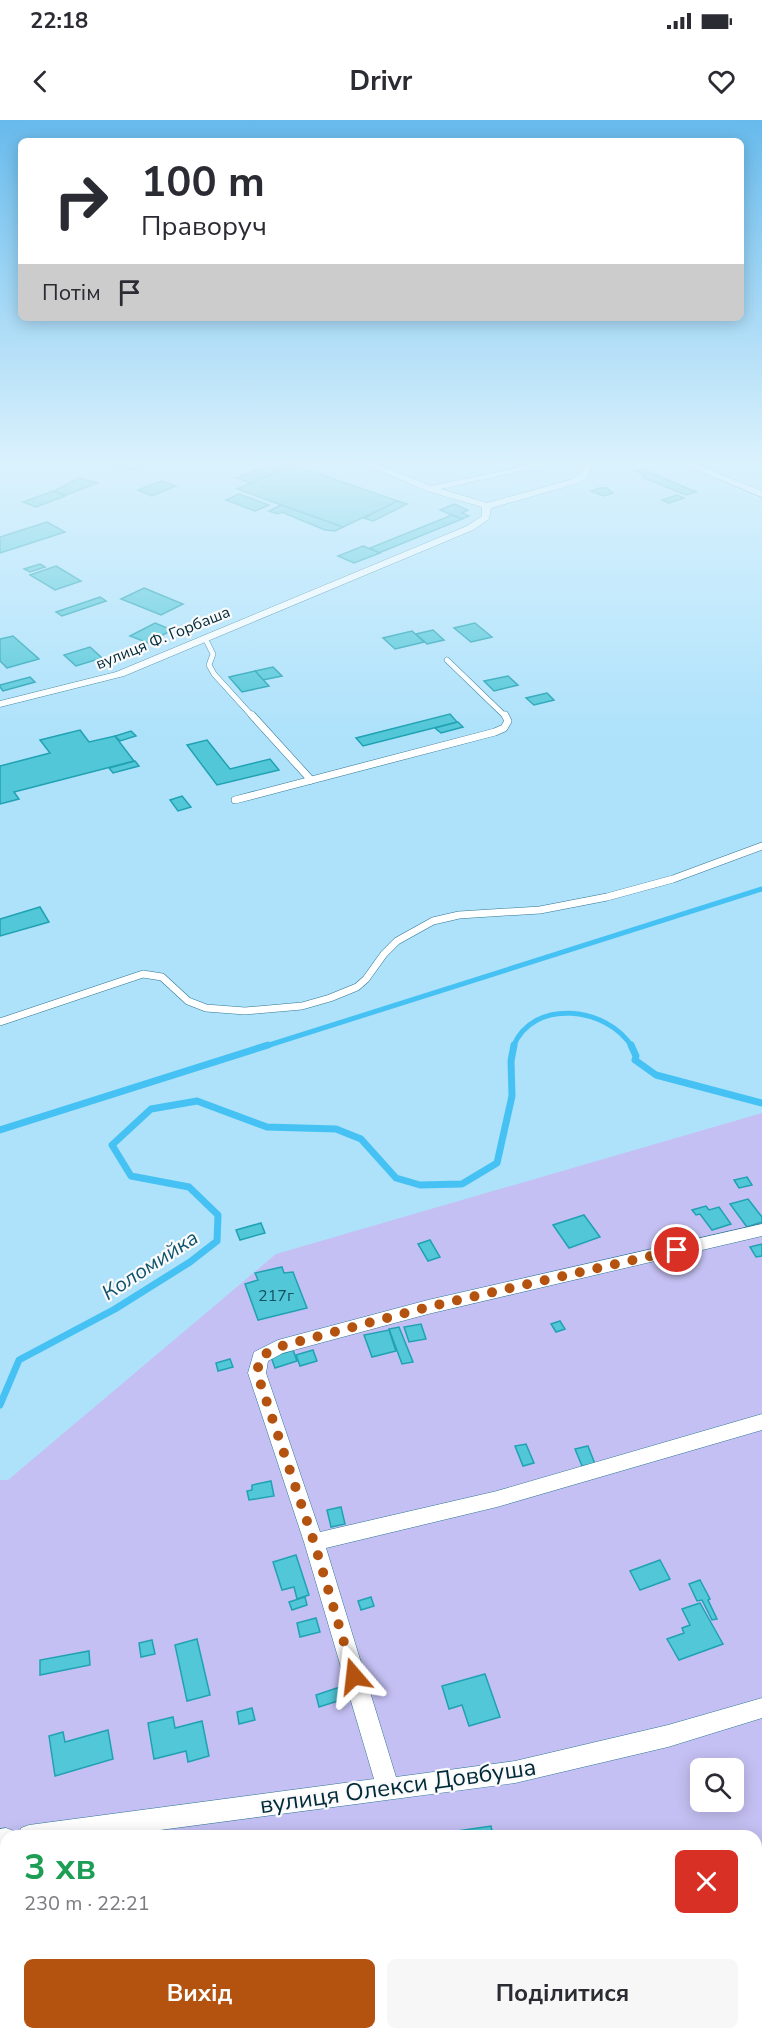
<!DOCTYPE html>
<html lang="uk">
<meta charset="utf-8">
<style>
:root{--surface:#fff;--page:#f7f7f7;--text:#2b2b33;--muted:#7c7c81;--accent:#b3530f}
body{margin:0;font-family:"Nunito Sans",sans-serif;background:var(--page);color:var(--text);height:100vh;display:flex;flex-direction:column;font-size:22px;white-space:nowrap}
*{box-sizing:border-box;margin:0}
p{font-size:20px;color:var(--muted)}
.icon{flex:none;width:33px;height:33px;fill:none;stroke:currentColor;stroke-width:2;stroke-linecap:round;stroke-linejoin:round}
.map{position:relative;flex:1;overflow:hidden}
.drawer{position:absolute;left:0px;top:1710px;width:762px;height:210px;display:flex;flex-direction:column;background:var(--surface);border-radius:18px 18px 0 0;box-shadow:0 3px 15px #0003}
.drawer>*{flex:none}
.top-card{position:absolute;left:18px;top:18px;width:726px;height:183px;border-radius:9px;box-shadow:0 3px 15px #0003;background:#fff;color:var(--text);overflow:hidden}
.controls{position:absolute;left:690px;top:1638px;display:grid;gap:12px}
.controls a{display:grid;place-items:center;width:54px;height:54px;border-radius:9px;background:var(--surface);box-shadow:0 3px 15px #0003;font-size:30px}
.pin{position:absolute;display:grid;place-items:center;width:51px;height:51px;color:#fff;margin:-26px;border:3px solid #fff;border-radius:50%;box-shadow:0 2px 6px #0007}
.me{position:absolute;width:66px;margin:-33px;rotate:343deg;stroke-linejoin:round;filter:drop-shadow(0 0 4px #0008)}
.turn{display:flex;align-items:center;gap:21px;height:126px;padding:0 24px;font-size:27px}
.turn .icon{width:78px;height:78px;stroke-width:2.5}
.turn b{display:block;font-size:42px;line-height:51px}
.then{display:flex;align-items:center;height:57px;padding:0 24px;background:#0003;gap:12px;font-size:22px}
.round{display:grid;place-items:center;flex:none;width:63px;height:63px;border-radius:9px;background:var(--page)}
.head{display:flex;align-items:center;justify-content:space-between;height:102px;padding:0 24px}
h1{font-size:36px;font-weight:700;line-height:45px;color:#1e9e55}
.primary-button{display:flex;gap:12px;margin-top:auto;padding:12px 24px}
.primary-button a{flex:1;height:69px;border-radius:9px;background:var(--accent);color:#fff;font-size:24px;font-weight:700;line-height:69px;text-align:center}
.primary-button a+a{background:var(--page);color:var(--text)}
.status{display:flex;justify-content:space-between;align-items:center;height:42px;padding:0 30px;background:var(--surface);direction:ltr}
.status svg{height:16px;fill:currentColor}
header{display:flex;justify-content:space-between;align-items:center;height:78px;padding:0 24px;background:var(--surface);font-size:27px;font-weight:700}
.map>svg:first-child{display:block}
.green{fill:#c4c0f3;fill-rule:evenodd}
.lines{fill:none;stroke-linecap:round;stroke-linejoin:round}
.stream-far1{stroke:#45c2f3;stroke-width:5}
.stream{stroke:#45c2f3;stroke-width:7}
.building{fill:#51c7d8;stroke:#20a2b3;stroke-width:1.5}
.lane-far1-casing{stroke:#2e7795;stroke-width:6}
.lane-casing{stroke:#2e7795;stroke-width:8}
.street-casing{stroke:#2e7795;stroke-width:1}
.lane-far1{stroke:#fff;stroke-width:5}
.lane{stroke:#fff;stroke-width:7}
.street{fill:#fff;fill-rule:evenodd}
.route{stroke:#b3530f;stroke-width:10;stroke-dasharray:0 18}
.labels{text-anchor:middle;dominant-baseline:central;stroke-width:4.5;stroke-linejoin:round;paint-order:stroke}
.far-street-label{font-size:16px;fill:#002a3a;stroke:#fafafa}
.number-label{font-size:16px;fill:#145162}
.water-label{font-size:21px;font-style:italic;fill:#10556e;stroke:#fafafa}
.near-street-label{font-size:24px;fill:#002a3a;stroke:#fafafa}
</style>
<div class="status"><b>22:18</b><svg viewBox="0 0 49 12"><path d="M0 12V9h3v3zM5 12V6h3v6zM10 12V3h3v9zM15 12V0h3v12zM26 1h20v11H26zM47 4h2v5h-2z"/></svg></div>
<header><svg class="icon" aria-label="back" viewBox="0 0 24 24"><path d="M15 5l-7 7 7 7"/></svg>Drivr<svg class="icon" aria-label="heart" viewBox="0 0 24 24"><path d="M12 20l-8-8c-3-5 5-10 8-4 3-6 11-1 8 4z"/></svg></header>
<div class="map">
<svg width="762" height="1920" viewBox="0 0 762 1920">
<rect width="100%" height="100%" fill="#aee2fb"/>
<path class="green" d="M762,993V1920H0V1360H8L276,1134ZM700,1648H734V1682H700ZM6,1716H756V1914H6Z"/>
<g class="lines">
<g class="stream-far1">
<polyline points="263,927 762,769"/>
<path d="M513,927C533,877 608,887 632,927"/>
</g>
<g class="stream">
<polyline points="631,925 636,936 635,940 656,955 762,983"/>
<polyline points="0,1010 268,925"/>
<polyline points="0,1285 19,1240 115,1189 190,1142 217,1121 218,1095 189,1067 131,1056 112,1025 151,989 197,981 267,1007 336,1009 361,1019 396,1058 420,1065 462,1064 497,1043 512,976 511,941 514,925"/>
</g>
</g>
<g class="building">
<polygon points="122,344 147,344 131,350 117,346"/>
<polygon points="271,344 292,345 250,363 237,358"/>
<polygon points="293,345 398,381 343,407 237,369"/>
<polygon points="642,349 696,372 686,375 642,357 645,355 635,351"/>
<polygon points="79,358 98,363 66,375 54,371"/>
<polygon points="161,361 176,366 152,376 138,370"/>
<polygon points="600,368 607,368 613,373 604,376 591,371"/>
<polygon points="53,371 65,376 36,387 23,382"/>
<polygon points="239,374 269,385 255,391 226,380"/>
<polygon points="677,375 684,378 669,383 662,380"/>
<polygon points="398,381 407,384 373,401 364,398"/>
<polygon points="454,384 468,390 462,393 469,396 462,399 440,390"/>
<polygon points="281,385 343,407 335,411 325,410 282,392 278,394 269,391"/>
<polygon points="452,395 462,399 379,433 370,428"/>
<polygon points="47,402 65,412 0,433 0,417"/>
<polygon points="363,426 380,433 354,443 338,436"/>
<polygon points="40,444 45,447 30,452 24,449"/>
<polygon points="56,446 81,461 55,470 30,455"/>
<polygon points="144,468 183,484 161,495 121,479"/>
<polygon points="100,477 106,481 62,496 56,492"/>
<polygon points="155,503 172,510 148,523 130,516"/>
<polygon points="475,503 492,517 471,522 454,508"/>
<polygon points="433,510 444,520 427,524 416,514"/>
<polygon points="412,511 424,522 395,529 383,518"/>
<polygon points="13,516 39,539 7,548 0,541 0,519"/>
<polygon points="90,527 102,538 76,546 64,535"/>
<polygon points="273,547 282,556 263,560 255,551"/>
<polygon points="255,551 269,566 242,572 229,557"/>
<polygon points="508,556 518,565 494,571 484,561"/>
<polygon points="30,557 35,562 3,571 0,567 0,565"/>
<polygon points="547,573 554,580 534,585 526,578"/>
<polygon points="450,594 457,602 363,626 356,618"/>
<polygon points="458,602 463,607 441,613 435,608"/>
<polygon points="80,610 89,622 115,616 134,641 14,672 19,679 0,684 0,646 50,633 40,620"/>
<polygon points="131,611 136,616 120,621 115,616"/>
<polygon points="207,620 230,649 270,639 279,650 217,665 187,625"/>
<polygon points="135,641 139,646 113,653 109,648"/>
<polygon points="182,676 191,687 178,691 170,680"/>
<polygon points="40,787 49,802 0,816 0,799"/>
<polygon points="747,1057 752,1065 739,1068 734,1060"/>
<polygon points="748,1079 762,1097 762,1102 747,1107 730,1084"/>
<polygon points="706,1086 709,1090 719,1087 731,1104 712,1110 700,1094 696,1095 692,1090"/>
<polygon points="584,1095 600,1117 569,1128 553,1105"/>
<polygon points="261,1103 265,1113 240,1120 236,1110"/>
<polygon points="681,1109 686,1116 675,1120 670,1113"/>
<polygon points="430,1120 440,1137 428,1141 418,1124"/>
<polygon points="762,1124 762,1136 756,1137 750,1127"/>
<polygon points="282,1147 284,1153 293,1152 307,1188 258,1200 245,1164 258,1160 255,1153"/>
<polygon points="560,1201 565,1209 556,1212 551,1204"/>
<polygon points="421,1204 426,1219 409,1222 404,1207"/>
<polygon points="399,1207 413,1242 402,1244 389,1209"/>
<polygon points="389,1210 396,1231 372,1237 364,1215"/>
<polygon points="293,1230 297,1241 275,1248 271,1237"/>
<polygon points="313,1230 317,1241 300,1246 296,1235"/>
<polygon points="230,1239 233,1247 218,1251 216,1243"/>
<polygon points="526,1324 534,1343 523,1346 515,1326"/>
<polygon points="588,1326 595,1344 582,1346 575,1329"/>
<polygon points="271,1361 274,1376 249,1380 247,1371 252,1370 252,1365"/>
<polygon points="341,1387 345,1404 331,1407 327,1390"/>
<polygon points="296,1435 309,1475 297,1479 294,1467 282,1470 273,1442"/>
<polygon points="660,1440 670,1459 640,1470 630,1451"/>
<polygon points="700,1460 710,1479 708,1480 717,1499 712,1500 702,1480 697,1481 689,1464"/>
<polygon points="305,1477 307,1485 292,1490 289,1482"/>
<polygon points="371,1477 374,1486 361,1490 358,1481"/>
<polygon points="700,1483 723,1524 679,1540 667,1519 684,1513 682,1508 690,1505 682,1489"/>
<polygon points="316,1498 320,1512 300,1517 297,1503"/>
<polygon points="197,1519 210,1575 187,1581 175,1525"/>
<polygon points="152,1520 155,1534 141,1537 139,1523"/>
<polygon points="89,1531 90,1545 40,1555 40,1540"/>
<polygon points="485,1554 500,1597 469,1606 462,1585 449,1589 442,1566"/>
<polygon points="340,1567 344,1579 319,1587 316,1575"/>
<polygon points="252,1588 255,1600 239,1604 237,1592"/>
<polygon points="173,1597 175,1608 202,1601 209,1636 188,1642 186,1631 154,1639 148,1603"/>
<polygon points="108,1610 113,1639 55,1656 49,1616 63,1612 65,1622"/>
<polygon points="491,1706 493,1716 444,1716 444,1713"/>
</g>
<g class="lines">
<g class="lane-far1-casing">
<g id="lane-far1">
<polyline points="205,518 213,534 209,545 214,554 253,597"/>
<polyline points="447,540 506,597"/>
</g>
</g>
<g class="lane-casing">
<g id="lane">
<polyline points="252,595 311,660"/>
<polyline points="235,680 495,612 504,608 508,601 505,595"/>
<polyline points="0,902 143,854 162,857 188,881 206,888 245,891 302,886 330,878 357,867 366,859 384,834 397,821 433,801 459,795 540,790 607,777 673,759 762,726"/>
</g>
</g>
<g class="street-casing">
<g id="street">
<polygon points="365,344 376,344 431,366 536,344 550,344 441,369 487,383 573,359 579,355 585,344 593,344 586,359 579,363 491,388 489,399 473,410 124,556 0,587 0,581 116,552 467,406 482,396 482,387 427,371"/>
<polygon points="683,344 694,344 762,371 762,377"/>
<polygon points="762,1104 762,1116 428,1194 283,1233 268,1241 266,1253 320,1412 497,1371 762,1294 762,1310 497,1387 326,1428 396,1657 515,1641 668,1605 762,1578 762,1598 668,1627 515,1663 115,1716 18,1716 21,1708 29,1705 374,1659 304,1422 248,1253 254,1232 278,1220 428,1180"/>
<polygon points="6,1708 14,1711 16,1716 6,1716 6,1730 0,1731 0,1709"/>
</g>
</g>
<use href="#lane-far1" class="lane-far1"/>
<use href="#lane" class="lane"/>
<use href="#street" class="street"/>
</g>
<linearGradient id="sky" x2="0" y2="1"><stop stop-color="#67baec"/><stop offset="0.56" stop-color="#dbf2fd"/><stop offset="1" stop-color="#dbf2fd" stop-opacity="0"/></linearGradient>
<rect width="762" height="612" fill="url(#sky)"/>
<g class="lines">
<polyline class="route" points="354,1556 314,1422 257,1253 260,1237 278,1227 428,1187 677,1130"/>
</g>
<g class="labels">
<g class="far-street-label">
<text transform="translate(163 518) rotate(-22)">вулиця Ф. Горбаша</text>
</g>
<g class="number-label">
<text x="276" y="1176">217г</text>
</g>
<g class="water-label">
<text transform="translate(150 1145) rotate(-33)">Коломийка</text>
</g>
<g class="near-street-label">
<text transform="translate(398 1666) rotate(-8)">вулиця Олекси Довбуша</text>
</g>
</g>
</svg>
<div class="controls">
<a><svg class="icon" aria-label="search" viewBox="0 0 24 24"><circle cx="10" cy="10" r="6"/><path d="M15 15l6 6"/></svg></a>
</div>
<div class="pin" style="left:677px;top:1130px;background:#d93025"><svg class="icon" aria-label="arrive" viewBox="0 0 24 24"><path d="M6 21V4h12l-3 4 3 4H6"/></svg></div>
<svg class="me" style="left:354px;top:1556px" viewBox="-20 -20 40 40"><path d="M0-17L14 15 0 8-14 15z" fill="#b3530f" stroke="#fff" stroke-width="4"/></svg>
<div class="top-card">
<div class="turn"><svg class="icon" aria-label="right" viewBox="0 0 24 24"><path d="M7 20v-9h11M14 6l5 5-5 5"/></svg><div><b>100 m</b>Праворуч</div></div>
<div class="then">Потім<svg class="icon" aria-label="arrive" viewBox="0 0 24 24"><path d="M6 21V4h12l-3 4 3 4H6"/></svg></div>
</div>
<section class="drawer">
<div class="head"><div><h1>3 хв</h1><p>230 m · 22:21</p></div><a class="round" style="background:#d93025;color:#fff"><svg class="icon" aria-label="close" viewBox="0 0 24 24"><path d="M6 6l12 12M18 6L6 18"/></svg></a></div>
<div class="primary-button"><a>Вихід</a><a>Поділитися</a></div>
</section>
</div>
